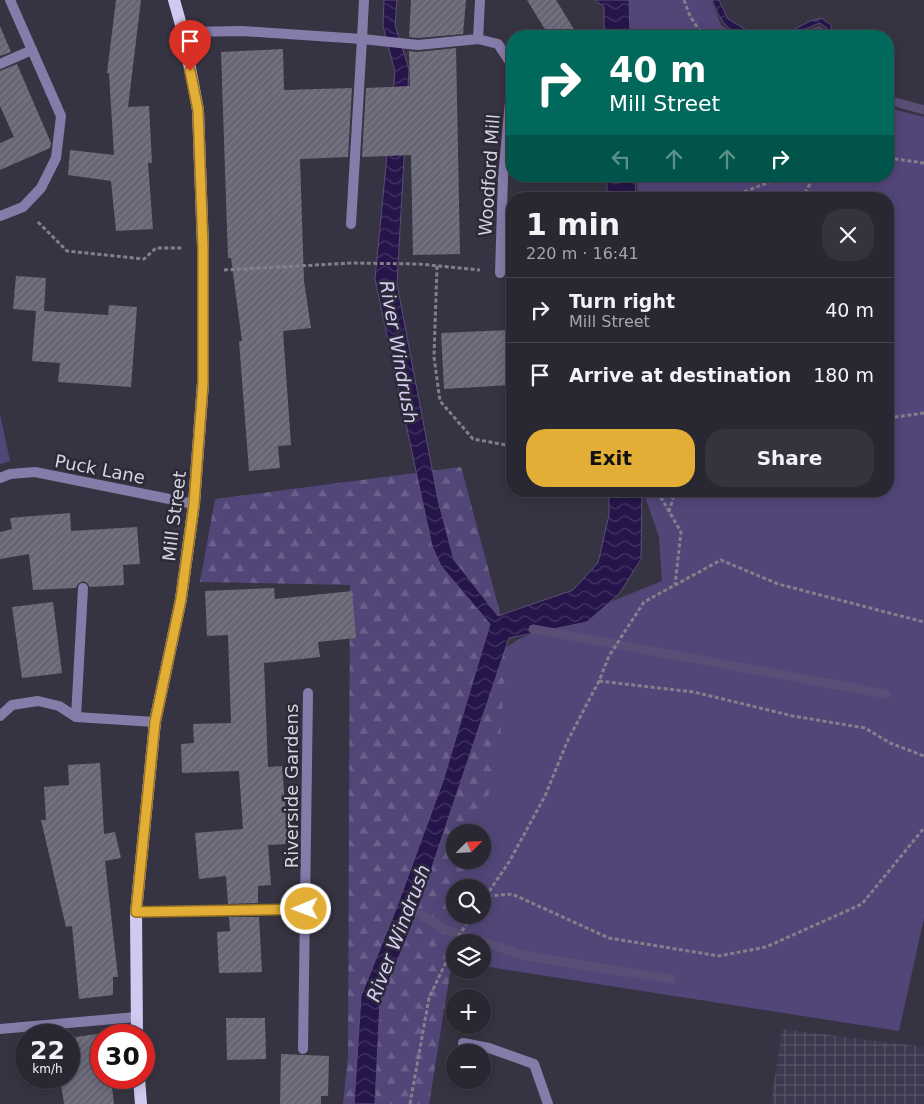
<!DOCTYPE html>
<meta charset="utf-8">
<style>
:root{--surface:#282732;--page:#34333e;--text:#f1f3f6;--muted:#a5a5ac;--line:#44444d;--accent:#e3ae35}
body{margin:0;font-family:"DejaVu Sans",sans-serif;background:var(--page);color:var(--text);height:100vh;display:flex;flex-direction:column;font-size:19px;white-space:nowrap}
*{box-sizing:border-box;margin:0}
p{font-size:16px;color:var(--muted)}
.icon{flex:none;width:28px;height:28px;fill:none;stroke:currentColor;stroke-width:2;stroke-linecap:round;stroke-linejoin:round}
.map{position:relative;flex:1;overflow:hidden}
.sheet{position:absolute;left:506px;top:192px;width:388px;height:305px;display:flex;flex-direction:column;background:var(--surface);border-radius:20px;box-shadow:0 2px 12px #0003,0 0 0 1px var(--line)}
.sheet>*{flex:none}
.top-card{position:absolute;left:506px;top:30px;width:388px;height:152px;border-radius:20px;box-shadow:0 2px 12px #0003,0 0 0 1px var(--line);background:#00695c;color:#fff;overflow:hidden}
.needle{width:32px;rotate:66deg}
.fabs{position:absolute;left:446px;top:824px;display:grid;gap:10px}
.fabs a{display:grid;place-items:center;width:45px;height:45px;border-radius:50%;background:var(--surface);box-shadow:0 2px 12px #0003,0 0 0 1px var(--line);font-size:25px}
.speed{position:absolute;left:15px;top:1024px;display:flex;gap:10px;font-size:25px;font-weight:700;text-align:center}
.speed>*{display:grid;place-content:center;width:65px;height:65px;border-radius:50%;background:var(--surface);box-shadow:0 2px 12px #0003,0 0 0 1px var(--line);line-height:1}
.speed small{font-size:12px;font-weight:400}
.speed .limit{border:8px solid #d22;background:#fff;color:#111}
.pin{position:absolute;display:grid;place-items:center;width:42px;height:42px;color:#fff;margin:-51px -21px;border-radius:50% 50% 50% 0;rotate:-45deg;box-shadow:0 0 5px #0007}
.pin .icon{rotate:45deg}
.me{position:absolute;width:55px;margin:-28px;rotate:269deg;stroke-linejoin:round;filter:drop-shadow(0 0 4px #0008)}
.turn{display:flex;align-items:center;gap:18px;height:105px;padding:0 20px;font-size:22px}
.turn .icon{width:65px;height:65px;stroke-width:2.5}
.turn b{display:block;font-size:35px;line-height:42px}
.lanes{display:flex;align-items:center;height:48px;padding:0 20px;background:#0003;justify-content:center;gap:25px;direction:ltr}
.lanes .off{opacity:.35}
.round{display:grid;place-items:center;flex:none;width:52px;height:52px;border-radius:20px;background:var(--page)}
.head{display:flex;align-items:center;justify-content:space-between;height:85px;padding:0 20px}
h1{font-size:30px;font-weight:700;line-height:38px}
.cta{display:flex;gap:10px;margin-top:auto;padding:10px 20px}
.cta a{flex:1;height:58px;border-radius:20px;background:var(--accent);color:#111;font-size:20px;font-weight:700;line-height:58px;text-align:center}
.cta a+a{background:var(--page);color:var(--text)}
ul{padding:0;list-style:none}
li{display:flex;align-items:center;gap:15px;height:65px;padding:0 20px;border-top:1px solid var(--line)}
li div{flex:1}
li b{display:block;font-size:19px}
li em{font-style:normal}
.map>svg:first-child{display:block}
.industrial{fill:url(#industrial-grid)}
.grass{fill:#524679;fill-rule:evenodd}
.forest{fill:url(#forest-firs)}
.water{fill:url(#water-waves);stroke:#5a4e76}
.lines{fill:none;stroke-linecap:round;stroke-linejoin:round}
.stream{stroke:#5a4e76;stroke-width:9}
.building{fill:url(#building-hatch)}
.path{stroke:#82808b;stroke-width:3;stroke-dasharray:4 2.5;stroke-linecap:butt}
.lane{stroke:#857ca9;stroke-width:10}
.street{stroke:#857ca9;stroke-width:10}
.primary{stroke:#d1caf0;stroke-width:12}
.route-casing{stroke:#947122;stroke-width:12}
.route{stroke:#e3ae35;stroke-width:9}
.labels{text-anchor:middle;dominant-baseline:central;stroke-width:5;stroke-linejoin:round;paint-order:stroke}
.street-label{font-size:18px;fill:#d5d3dc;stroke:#2c2a38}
.water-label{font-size:19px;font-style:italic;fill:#d6cff3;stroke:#2c2a38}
</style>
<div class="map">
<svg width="924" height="1104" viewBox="0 0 924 1104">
<defs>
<pattern id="industrial-grid" width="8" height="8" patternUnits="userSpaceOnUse" patternTransform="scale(1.25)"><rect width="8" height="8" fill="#3c384d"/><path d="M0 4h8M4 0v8" fill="none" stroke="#575466"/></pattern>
<pattern id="forest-firs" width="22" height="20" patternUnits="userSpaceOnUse" patternTransform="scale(1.25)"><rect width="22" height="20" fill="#524679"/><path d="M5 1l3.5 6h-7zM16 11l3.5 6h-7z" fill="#6a608b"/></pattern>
<pattern id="water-waves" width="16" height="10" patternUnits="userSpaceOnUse" patternTransform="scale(1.25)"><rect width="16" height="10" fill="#26154a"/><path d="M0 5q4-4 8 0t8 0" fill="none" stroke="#453664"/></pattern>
<pattern id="building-hatch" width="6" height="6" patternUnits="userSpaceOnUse" patternTransform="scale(1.25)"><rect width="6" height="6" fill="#686575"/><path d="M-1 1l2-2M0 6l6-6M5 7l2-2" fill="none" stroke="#7d7a88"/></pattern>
</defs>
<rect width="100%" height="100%" fill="#363442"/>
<polygon class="industrial" points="782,1029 924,1047 924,1104 771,1104"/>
<g class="grass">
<polygon points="629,0 711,0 721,25 739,36 630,36"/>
<polygon points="819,26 825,30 825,36 795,36"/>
<path d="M888,108L924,117V918L899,1031L483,966L482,942H455V961L428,957L479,665L519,639L662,581L659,537L643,491H888V199H639L636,176H888ZM455,832H482V860H455ZM455,888H482V915H455Z"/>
<polygon points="0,414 10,461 0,464"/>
</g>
<polygon class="forest" points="461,467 507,639 500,743 480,832 455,832 455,860 474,860 468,887 455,888 455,915 462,915 456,942 455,942 429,1104 343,1104 348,1056 350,585 200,582 215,499"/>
<g class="water">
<polygon points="384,0 397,0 395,25 409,69 397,284 438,500 454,560 498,616 573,590 598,563 609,515 609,491 642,491 641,559 619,594 587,622 509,638 415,918 380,1002 375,1104 354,1104 361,996 396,909 443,781 490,624 441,566 432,546 375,279 395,72 383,26"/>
<polygon points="595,0 629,0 630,36 604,36 604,7"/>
<path d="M712,0H719L728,19L757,36C729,36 722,24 712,0Z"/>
<path d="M821,18L831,25L832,36H828L827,28L820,23C807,27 797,36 782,36L810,21Z"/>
<polygon points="607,176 635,176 636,199 607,199"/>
</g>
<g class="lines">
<g class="stream">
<polyline points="888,100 924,110"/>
<polyline points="533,629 886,694"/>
<polyline points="410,908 447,930 526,956 671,979"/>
</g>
</g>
<g class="building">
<polygon points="116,0 141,0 128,107 149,106 152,163 148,163 153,229 116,231 111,181 68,175 70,150 114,155 109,73 107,73"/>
<polygon points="411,0 466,0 463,34 418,38 409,37"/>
<polygon points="527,0 556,0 578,36 549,36"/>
<polygon points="0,26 11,52 0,56"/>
<polygon points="456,48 460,254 413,255 411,155 362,157 366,88 410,86 409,51 418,52"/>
<polygon points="283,49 284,90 352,88 348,157 300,159 304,281 311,328 283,331 291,445 278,446 280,468 249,471 239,341 242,341 231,258 228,258 221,52"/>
<polygon points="17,64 51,143 50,148 0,170 0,143 14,137 0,106 0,71"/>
<polygon points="16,276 46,278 44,311 108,315 109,305 137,307 131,387 58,382 60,363 32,361 36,311 13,309"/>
<polygon points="512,330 512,385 444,389 441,333"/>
<polygon points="70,513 71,531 137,527 140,564 123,565 124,585 90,587 87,583 83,581 78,584 76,588 33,590 29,554 0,559 0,532 12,529 10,518"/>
<polygon points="274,588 275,599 352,591 356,638 318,642 320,657 264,663 268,767 282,766 288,844 268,845 271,885 258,886 258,903 228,904 226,876 199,879 195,833 243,829 239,771 182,773 181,744 194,743 193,724 231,723 228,635 207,636 205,591"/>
<polygon points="53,602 62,673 22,678 12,607"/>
<polygon points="100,763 104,834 115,832 121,858 105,861 118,977 113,977 113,995 79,999 72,926 66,927 41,820 46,820 44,787 69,785 68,765"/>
<polygon points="229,917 259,917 262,972 219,973 217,932 230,931"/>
<polygon points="226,1018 265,1018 266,1059 227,1060"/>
<polygon points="104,1033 105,1035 101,1035 101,1078 111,1078 114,1104 64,1104 60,1078 69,1078 69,1038"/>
<polygon points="281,1054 329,1056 328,1096 321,1096 321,1104 280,1104"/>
</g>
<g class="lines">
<g class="path">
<polyline points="684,0 690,16 703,36"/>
<polyline points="888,158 924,163"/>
<polyline points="710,196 718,198 725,195"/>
<polyline points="700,199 716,193 741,193 785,176"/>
<polyline points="802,199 814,176"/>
<polyline points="38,222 67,251 144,259 156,248 182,248"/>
<polyline points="437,266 434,357 440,401 473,439 512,446"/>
<polyline points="224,270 352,263 419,264 480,270"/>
<polyline points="888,418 924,413"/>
<polyline points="659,491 659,494 681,532 675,585"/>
<polyline points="669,512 675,491"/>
<polyline points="599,681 694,692 793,716 865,728 890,743 924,756"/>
<polyline points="488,896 512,894 609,938 719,956 766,947 862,904 924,828"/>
<polyline points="482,902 509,862 545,796 567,742 599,681 609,656 644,602 721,560 778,584 924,622"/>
<polyline points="455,942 472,915"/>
<polyline points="410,1104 429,998 455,943"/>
</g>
<g class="lane">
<polyline points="0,64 32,50"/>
<polyline points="351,224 362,39"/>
<polyline points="0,1029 136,1017"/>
</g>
<g class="street">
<polyline points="183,32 242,31 362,39 418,45 478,39 498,44 512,65"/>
<polyline points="362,39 364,0"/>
<polyline points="478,39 480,0"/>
<polyline points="0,216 23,207 41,188 56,158 61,116 10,0"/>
<polyline points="500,273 503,177 512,80"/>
<polyline points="0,478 10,474 35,472 194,504"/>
<polyline points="0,716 12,705 38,701 59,706 76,717 155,722"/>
<polyline points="76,717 83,588"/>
<polyline points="136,912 307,909"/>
<polyline points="463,1043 489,1048 534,1064 548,1104"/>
<polyline points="303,1049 308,693"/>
</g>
<g class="primary">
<polyline points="137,1035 136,912 155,722 181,599 194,504 203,383 203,248 198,110 183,32 174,0"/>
<polyline points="139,1078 141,1104"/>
</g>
</g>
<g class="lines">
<g class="route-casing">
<polyline id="route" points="190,71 198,110 203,248 203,383 194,504 181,599 155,722 136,912 306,909"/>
</g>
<use href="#route" class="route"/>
</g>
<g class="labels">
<g class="street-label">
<text transform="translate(489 175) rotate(-86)">Woodford Mill</text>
<text transform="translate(100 469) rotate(11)">Puck Lane</text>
<text transform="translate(174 516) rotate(-83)">Mill Street</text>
<text transform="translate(291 786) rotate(-90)">Riverside Gardens</text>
</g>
<g class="water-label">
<text transform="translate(399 352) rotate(80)">River Windrush</text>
<text transform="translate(398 933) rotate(-69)">River Windrush</text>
</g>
</g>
</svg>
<div class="fabs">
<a><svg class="needle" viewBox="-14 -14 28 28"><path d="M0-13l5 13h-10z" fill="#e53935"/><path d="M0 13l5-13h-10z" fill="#a5a5ac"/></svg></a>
<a><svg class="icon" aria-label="search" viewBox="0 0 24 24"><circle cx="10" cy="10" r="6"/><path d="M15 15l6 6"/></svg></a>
<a><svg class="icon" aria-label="layers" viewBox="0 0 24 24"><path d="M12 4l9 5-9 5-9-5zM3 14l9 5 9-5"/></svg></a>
<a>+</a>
<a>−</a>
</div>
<div class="speed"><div>22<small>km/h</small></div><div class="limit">30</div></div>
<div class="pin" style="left:190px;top:71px;background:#d93025"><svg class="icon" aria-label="arrive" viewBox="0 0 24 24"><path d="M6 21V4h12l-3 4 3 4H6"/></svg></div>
<svg class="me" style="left:306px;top:909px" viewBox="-20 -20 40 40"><circle r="17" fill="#e3ae35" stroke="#fff" stroke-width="3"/><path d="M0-11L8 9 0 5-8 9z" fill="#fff"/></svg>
<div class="top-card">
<div class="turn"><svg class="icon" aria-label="right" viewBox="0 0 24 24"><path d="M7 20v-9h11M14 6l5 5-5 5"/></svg><div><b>40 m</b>Mill Street</div></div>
<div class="lanes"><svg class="icon off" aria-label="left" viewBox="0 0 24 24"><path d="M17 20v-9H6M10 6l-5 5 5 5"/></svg><svg class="icon off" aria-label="ahead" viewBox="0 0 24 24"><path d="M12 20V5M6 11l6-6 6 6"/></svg><svg class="icon off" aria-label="ahead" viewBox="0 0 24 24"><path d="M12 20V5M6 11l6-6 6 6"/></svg><svg class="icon" aria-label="right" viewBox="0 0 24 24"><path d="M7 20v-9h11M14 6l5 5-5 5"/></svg></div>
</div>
<section class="sheet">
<div class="head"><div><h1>1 min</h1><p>220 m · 16:41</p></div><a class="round"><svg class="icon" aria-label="close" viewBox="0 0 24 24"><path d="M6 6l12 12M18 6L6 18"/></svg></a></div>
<ul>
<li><svg class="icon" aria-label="right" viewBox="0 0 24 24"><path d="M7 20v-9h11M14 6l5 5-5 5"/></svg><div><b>Turn right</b><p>Mill Street</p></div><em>40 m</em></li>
<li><svg class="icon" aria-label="arrive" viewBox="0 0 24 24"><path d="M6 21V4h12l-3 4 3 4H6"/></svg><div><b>Arrive at destination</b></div><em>180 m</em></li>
</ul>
<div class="cta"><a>Exit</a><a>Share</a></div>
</section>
</div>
